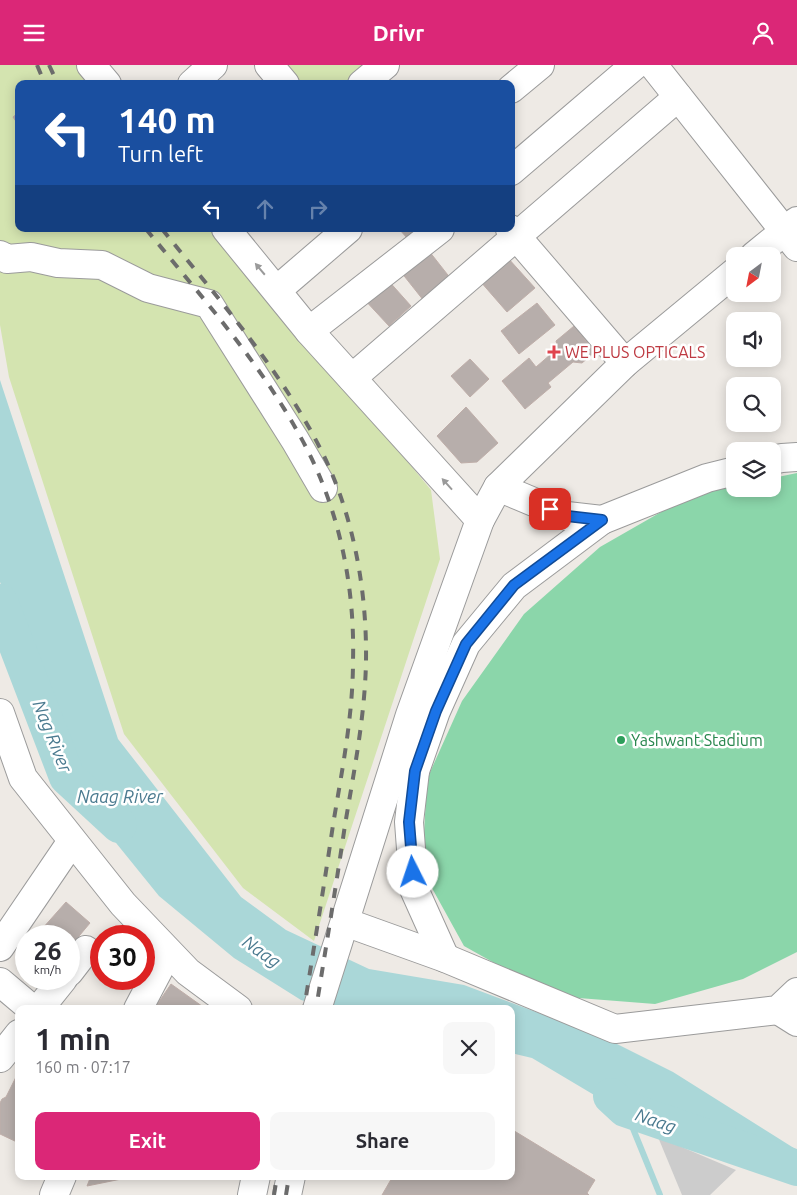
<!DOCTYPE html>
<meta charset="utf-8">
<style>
:root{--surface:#fff;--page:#f7f7f7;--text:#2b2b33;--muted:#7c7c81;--accent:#db2777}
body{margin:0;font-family:Ubuntu,sans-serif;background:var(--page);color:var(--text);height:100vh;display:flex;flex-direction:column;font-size:19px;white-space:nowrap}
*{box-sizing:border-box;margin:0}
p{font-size:16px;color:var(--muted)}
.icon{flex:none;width:28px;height:28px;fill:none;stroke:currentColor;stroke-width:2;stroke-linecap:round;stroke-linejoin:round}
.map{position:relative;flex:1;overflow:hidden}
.details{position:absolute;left:15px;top:940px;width:500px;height:175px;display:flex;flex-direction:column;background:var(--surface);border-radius:10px;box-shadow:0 2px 12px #0003}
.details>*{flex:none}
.banner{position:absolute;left:15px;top:15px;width:500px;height:152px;border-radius:10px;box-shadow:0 2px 12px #0003;background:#1a4fa0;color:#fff;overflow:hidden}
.needle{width:32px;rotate:212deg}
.fabs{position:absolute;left:726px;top:182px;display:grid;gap:10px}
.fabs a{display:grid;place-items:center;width:55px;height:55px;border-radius:10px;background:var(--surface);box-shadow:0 2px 12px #0003;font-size:25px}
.speed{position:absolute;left:15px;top:860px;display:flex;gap:10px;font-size:25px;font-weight:700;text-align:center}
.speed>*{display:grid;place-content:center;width:65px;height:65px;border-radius:50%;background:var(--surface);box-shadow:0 2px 12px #0003;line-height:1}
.speed small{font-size:12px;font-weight:400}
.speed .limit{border:8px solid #d22;background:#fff;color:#111}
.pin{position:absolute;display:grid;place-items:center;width:42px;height:42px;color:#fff;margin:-21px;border-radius:10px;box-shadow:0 2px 8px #0006}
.me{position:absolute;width:55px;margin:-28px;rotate:356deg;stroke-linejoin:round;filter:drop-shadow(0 0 4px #0008)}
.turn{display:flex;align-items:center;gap:18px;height:105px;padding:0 20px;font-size:22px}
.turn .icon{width:65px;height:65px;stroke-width:2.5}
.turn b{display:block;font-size:35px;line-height:42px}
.lanes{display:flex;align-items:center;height:48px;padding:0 20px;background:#0003;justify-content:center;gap:25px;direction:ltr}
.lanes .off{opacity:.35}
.round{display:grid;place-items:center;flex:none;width:52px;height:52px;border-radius:10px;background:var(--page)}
.headline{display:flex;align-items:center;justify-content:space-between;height:85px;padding:0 20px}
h1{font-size:30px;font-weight:600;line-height:38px}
.action{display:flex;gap:10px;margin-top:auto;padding:10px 20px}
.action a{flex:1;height:58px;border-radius:10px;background:var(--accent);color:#fff;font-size:20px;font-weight:600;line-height:58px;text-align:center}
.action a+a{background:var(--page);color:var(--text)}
header{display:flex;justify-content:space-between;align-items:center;height:65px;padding:0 20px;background:var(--accent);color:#fff;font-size:22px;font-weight:600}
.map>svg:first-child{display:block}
.religious{fill:#ccc}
.grass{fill:#d4e4b0}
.pitch{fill:#8bd6aa}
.water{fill:#aad7d8}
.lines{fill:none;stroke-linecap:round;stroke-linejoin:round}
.stream{stroke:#aad7d8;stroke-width:6}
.river{stroke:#aad7d8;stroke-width:36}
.building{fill:#b7aeab;stroke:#bfaea9}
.minor-casing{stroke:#9b9b9b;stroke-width:30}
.minor{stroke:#fff;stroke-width:28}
.rail{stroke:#6c6c6c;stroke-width:4;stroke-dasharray:10 10;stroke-linecap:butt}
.oneway{fill:#9a9a9a}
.route-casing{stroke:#114b97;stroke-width:12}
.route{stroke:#1a73e8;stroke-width:9}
.health-dot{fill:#e0444e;stroke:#fff;stroke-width:2}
.leisure-dot{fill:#2e9e5b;stroke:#fff;stroke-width:2}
.labels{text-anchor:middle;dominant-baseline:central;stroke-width:5;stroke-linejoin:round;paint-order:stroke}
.health-label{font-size:16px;fill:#be3a42;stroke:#fff;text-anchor:start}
.leisure-label{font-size:16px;fill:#27864d;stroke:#fff;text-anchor:start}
.water-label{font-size:18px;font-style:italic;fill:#4a7a8f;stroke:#fff}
</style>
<header><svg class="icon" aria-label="menu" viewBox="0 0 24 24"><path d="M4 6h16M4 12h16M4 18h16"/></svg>Drivr<svg class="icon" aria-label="person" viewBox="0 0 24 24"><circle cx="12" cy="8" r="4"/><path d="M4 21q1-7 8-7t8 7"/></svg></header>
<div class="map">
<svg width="797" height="1130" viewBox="0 0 797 1130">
<rect width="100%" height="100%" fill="#eeeae5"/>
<polygon class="religious" points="658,1072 736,1105 710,1130 682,1130"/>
<g class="grass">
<polygon points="0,0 82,0 97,19 19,19 19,164 216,164 431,425 440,494 314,876 243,823 124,669 9,312 0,260"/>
<polygon points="284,0 367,0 346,19 299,19"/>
</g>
<polygon class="pitch" points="797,408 797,887 743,914 655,939 553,931 464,881 422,805 427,714 462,636 524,549 600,482 689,431 735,421 735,424 772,424 773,413"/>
<polygon class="water" points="0,315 118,674 241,832 286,865 369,904 464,920 603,972 673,1007 797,1085 797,1117 698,1067 616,1043 532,993 511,988 511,944 332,944 301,935 234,893 159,831 91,747 0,517"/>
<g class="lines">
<polyline class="stream" points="625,1044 660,1130"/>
<g class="river">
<polyline points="0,537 67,712 119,760"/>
<polyline points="611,1031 625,1044 797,1103"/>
</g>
</g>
<g class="building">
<polygon points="19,47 19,61 13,52"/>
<polygon points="399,164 421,164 408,174"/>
<polygon points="429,186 451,214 424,236 401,207"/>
<polygon points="507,192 535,223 507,247 480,216"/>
<polygon points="386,213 411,241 389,261 363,233"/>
<polygon points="537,238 555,260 519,289 501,266"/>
<polygon points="574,261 595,287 582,298 573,297 548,318 551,322 525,344 502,316 529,293 536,302 558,283 556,276"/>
<polygon points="470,294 489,314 470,332 451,311"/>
<polygon points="466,342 498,378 477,397 461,398 437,371"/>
<polygon points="66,837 90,858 69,883 69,871 51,871 42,864"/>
<polygon points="171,919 206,944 154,944"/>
<polygon points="19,1006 19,1078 0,1069 0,1038 2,1034 6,1032"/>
<polygon points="511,1064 595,1115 587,1128 589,1130 382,1130 393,1111 511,1111"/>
<polygon points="91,1111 136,1111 87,1121"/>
</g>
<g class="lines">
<g class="minor-casing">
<g id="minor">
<polyline points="91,0 107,19"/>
<polyline points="269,0 285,19"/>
<polyline points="653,0 797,182"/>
<polyline points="192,19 213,0"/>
<polyline points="362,19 385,0"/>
<polyline points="511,24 540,0"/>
<polyline points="511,106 635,0"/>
<polyline points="226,164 309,266 480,455"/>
<polyline points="510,164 625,298"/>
<polyline points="0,190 7,194 31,192 58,198 102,200 148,223 209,239 295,375 323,423"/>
<polyline points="754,191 797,156"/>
<polyline points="277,225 348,164"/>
<polyline points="309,266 440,164"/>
<polyline points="352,313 678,32"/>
<polyline points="772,395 782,393 797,392"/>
<polyline points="498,422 567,451 602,455 707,413 735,406"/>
<polyline points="0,648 23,713 123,839 188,907 238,944"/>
<polyline points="415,706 436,646 466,579 514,521 602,455"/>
<polyline points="401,719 415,706 409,757 414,824 445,893"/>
<polyline points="345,857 445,893 615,964 778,945 797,927"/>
<polyline points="0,882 72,776"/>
<polyline points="69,907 86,885"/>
<polyline points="0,917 32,944"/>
<polyline points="39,944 63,914"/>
<polyline points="138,944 168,887"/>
<polyline points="317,944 410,650 480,455 498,422 625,298 735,207"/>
<polyline points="778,945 797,957"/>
<polyline points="0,993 19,969"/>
<polyline points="54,1130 62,1111"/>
<polyline points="252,1130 256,1111"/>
<polyline points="287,1130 291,1111"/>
</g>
</g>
<use href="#minor" class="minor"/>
<g class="rail">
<polyline points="37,0 45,19"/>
<polyline points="49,0 58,19"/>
<path d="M146,164C200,230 259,296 300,371C338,439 355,518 353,596C353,651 342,705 333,760C324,821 314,882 304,944"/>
<path d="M162,164C220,236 283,307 324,391C354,453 367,527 366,596C365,651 354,706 345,760C336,821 326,882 316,944"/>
<polyline points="274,1130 277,1111"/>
<polyline points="286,1130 289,1111"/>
</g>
</g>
<defs><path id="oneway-solid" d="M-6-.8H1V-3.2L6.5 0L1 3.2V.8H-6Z" transform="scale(1.25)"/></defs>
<g class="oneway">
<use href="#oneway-solid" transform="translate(260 204) rotate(-130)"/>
<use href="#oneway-solid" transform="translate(447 419) rotate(-132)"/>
</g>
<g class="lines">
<g class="route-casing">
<polyline id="route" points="413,807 409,757 415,706 436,646 466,579 514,520 602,455 567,451 550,444"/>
</g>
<use href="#route" class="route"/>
</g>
<path class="health-dot" d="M551.5 279.5h5v5h5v5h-5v5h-5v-5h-5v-5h5z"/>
<circle class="leisure-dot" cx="621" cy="675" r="5"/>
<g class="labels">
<g class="health-label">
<text x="565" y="287">WE PLUS OPTICALS</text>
</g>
<g class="leisure-label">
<text x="631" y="675">Yashwant Stadium</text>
</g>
<g class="water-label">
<text transform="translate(53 671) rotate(68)">Nag River</text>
<text x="120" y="731">Naag River</text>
<text transform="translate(262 886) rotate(35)">Naag</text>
<text transform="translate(656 1055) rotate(19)">Naag</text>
</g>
</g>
</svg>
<div class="fabs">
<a><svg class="needle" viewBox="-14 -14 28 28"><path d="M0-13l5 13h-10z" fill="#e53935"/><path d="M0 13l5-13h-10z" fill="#7c7c81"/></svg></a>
<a><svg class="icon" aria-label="sound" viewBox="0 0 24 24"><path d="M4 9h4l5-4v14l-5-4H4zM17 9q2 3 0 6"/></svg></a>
<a><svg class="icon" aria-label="search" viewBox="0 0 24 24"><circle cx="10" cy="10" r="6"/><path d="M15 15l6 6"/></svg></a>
<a><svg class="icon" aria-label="layers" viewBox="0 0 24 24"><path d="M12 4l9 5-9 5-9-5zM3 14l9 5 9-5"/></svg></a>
</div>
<div class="speed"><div>26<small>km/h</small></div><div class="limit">30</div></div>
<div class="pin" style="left:550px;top:444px;background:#d93025"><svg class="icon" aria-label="arrive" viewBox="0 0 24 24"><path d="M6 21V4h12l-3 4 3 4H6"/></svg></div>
<svg class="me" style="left:413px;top:807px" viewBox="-20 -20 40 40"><circle r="19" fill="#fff"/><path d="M0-13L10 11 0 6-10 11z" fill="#1a73e8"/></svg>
<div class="banner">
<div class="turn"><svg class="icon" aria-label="left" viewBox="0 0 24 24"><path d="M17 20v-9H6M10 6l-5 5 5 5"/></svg><div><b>140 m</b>Turn left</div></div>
<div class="lanes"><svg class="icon" aria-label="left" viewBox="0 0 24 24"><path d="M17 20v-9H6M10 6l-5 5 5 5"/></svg><svg class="icon off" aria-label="ahead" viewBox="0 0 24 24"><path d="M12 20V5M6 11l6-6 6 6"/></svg><svg class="icon off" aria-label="right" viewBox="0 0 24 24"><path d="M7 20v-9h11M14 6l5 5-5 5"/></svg></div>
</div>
<section class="details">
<div class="headline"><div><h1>1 min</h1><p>160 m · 07:17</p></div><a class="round"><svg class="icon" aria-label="close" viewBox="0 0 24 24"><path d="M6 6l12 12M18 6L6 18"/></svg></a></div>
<div class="action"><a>Exit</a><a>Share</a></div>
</section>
</div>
